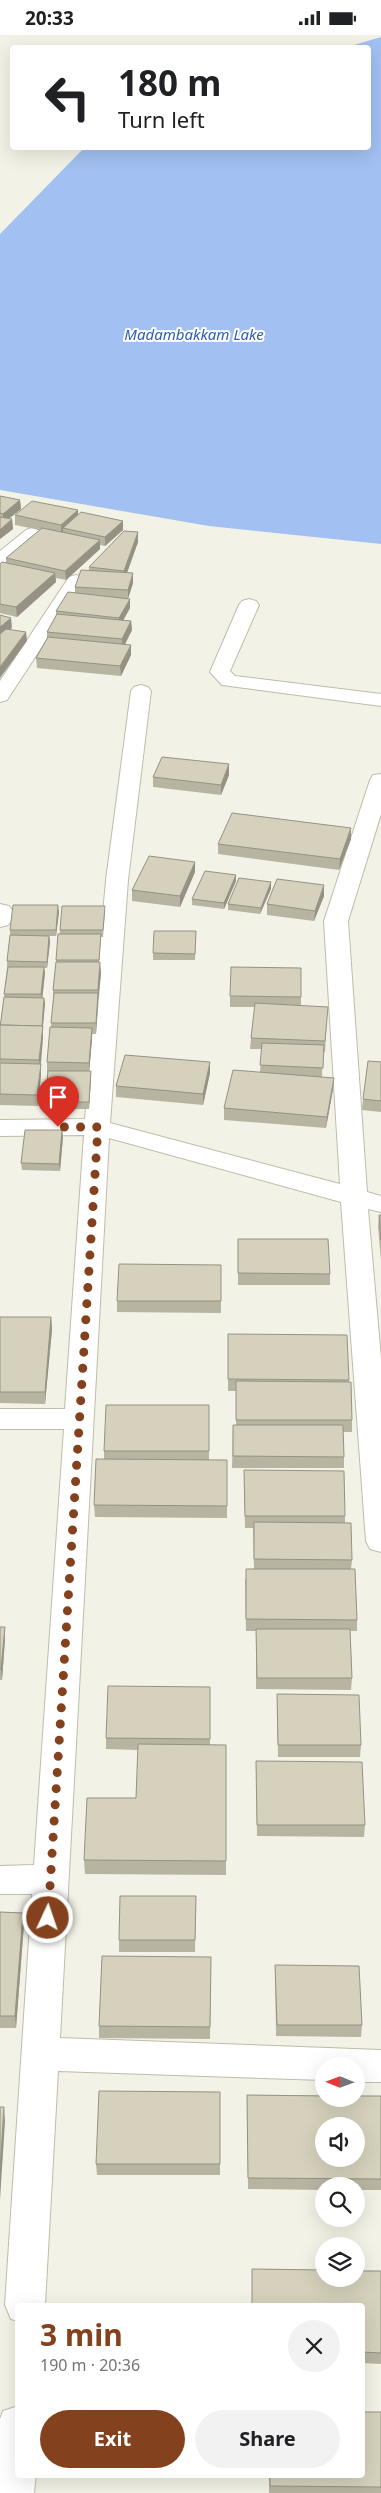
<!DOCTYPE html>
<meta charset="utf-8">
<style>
:root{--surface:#fff;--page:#f2f2f2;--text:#202124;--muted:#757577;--accent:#83411d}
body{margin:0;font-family:"Noto Sans",sans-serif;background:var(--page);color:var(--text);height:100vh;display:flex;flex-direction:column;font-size:19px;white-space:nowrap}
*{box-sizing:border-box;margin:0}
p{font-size:16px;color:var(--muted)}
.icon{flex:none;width:28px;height:28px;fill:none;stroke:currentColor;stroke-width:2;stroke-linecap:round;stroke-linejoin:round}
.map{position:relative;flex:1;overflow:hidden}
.sheet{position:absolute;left:15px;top:2268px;width:350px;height:175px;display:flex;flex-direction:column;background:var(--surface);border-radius:5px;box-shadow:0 5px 20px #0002}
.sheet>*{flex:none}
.hud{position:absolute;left:10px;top:10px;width:361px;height:105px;border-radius:5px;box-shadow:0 5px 20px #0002;background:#fff;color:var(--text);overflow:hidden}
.needle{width:32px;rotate:271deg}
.fabs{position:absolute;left:315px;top:2022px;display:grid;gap:10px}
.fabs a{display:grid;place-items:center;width:50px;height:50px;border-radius:50%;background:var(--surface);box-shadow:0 5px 20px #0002;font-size:25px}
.pin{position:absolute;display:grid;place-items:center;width:42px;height:42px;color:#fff;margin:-51px -21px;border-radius:50% 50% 50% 0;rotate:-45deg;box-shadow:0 0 5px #0007}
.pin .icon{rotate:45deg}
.me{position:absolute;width:55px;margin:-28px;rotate:3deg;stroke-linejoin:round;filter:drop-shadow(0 0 4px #0008)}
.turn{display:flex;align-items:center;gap:18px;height:105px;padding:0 25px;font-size:22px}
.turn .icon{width:65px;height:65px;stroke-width:2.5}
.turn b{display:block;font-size:35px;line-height:42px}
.round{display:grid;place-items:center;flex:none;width:52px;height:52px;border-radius:26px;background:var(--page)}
.summary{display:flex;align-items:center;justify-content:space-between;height:85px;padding:0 25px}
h1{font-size:30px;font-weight:700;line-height:38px;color:var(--accent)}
.cta{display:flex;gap:10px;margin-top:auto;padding:10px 25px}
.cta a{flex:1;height:58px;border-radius:30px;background:var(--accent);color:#fff;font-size:20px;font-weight:700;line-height:58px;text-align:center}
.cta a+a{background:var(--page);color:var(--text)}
.status{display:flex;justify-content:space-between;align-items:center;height:35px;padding:0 25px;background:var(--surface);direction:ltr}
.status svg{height:14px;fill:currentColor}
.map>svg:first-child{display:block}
.water{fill:#a2c0f1}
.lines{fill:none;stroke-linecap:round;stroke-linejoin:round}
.street-casing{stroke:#bfbca9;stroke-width:2}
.street{fill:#fff;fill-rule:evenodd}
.wall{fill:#b7b4a2}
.shaded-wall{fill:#959284}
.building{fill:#d5d1bc;stroke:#959284;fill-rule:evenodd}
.route{stroke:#83411d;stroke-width:9;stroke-dasharray:0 16.2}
.labels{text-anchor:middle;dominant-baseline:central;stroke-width:4;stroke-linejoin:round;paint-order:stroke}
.far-water-label{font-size:15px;font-style:italic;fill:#2d5eb4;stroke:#fff}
</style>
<div class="status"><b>20:33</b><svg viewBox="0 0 49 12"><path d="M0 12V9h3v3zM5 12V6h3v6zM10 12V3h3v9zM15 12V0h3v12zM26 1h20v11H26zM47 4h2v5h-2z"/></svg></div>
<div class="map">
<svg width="381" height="2458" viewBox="0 0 381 2458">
<rect width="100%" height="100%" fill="#f3f2e6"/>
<polygon class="water" points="381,2 381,509 209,491 0,455 0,199 84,113 369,112 369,12 347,12"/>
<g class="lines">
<g class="street-casing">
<g id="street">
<polygon points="32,493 38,495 41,499 38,503 7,529 0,531 0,516 26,495"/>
<polygon points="76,540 83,542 85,546 7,665 0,667 0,646 69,542"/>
<polygon points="249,564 256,566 259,570 230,636 235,641 381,659 381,671 222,650 210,637 239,570 242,566"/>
<polygon points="141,650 148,652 151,656 128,845 110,1088 340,1149 324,886 370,745 373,740 381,739 381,779 348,886 367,1157 381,1161 381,1177 368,1174 381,1324 381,1517 370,1514 366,1506 341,1167 109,1103 60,2003 381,2015 381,2047 356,2047 356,2031 324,2031 324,2045 58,2036 45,2270 18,2270 18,2286 11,2284 5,2270 32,1859 0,1859 0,1831 34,1830 64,1394 0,1394 0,1374 65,1374 84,1100 0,1101 0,1085 85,1084 106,845 131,656 134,652"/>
<polygon points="0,869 9,871 13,876 12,885 8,890 0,892"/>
<polygon points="18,2371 18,2440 36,2440 34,2458 0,2458 0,2384 3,2376"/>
</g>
</g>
<use href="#street" class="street"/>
</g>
<g class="wall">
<polygon points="0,461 20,465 21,474 9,484 12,484 13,494 0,504"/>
<polygon points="78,475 78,480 123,486 123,495 105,511 100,510 100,514 66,545 56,543 56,547 17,582 0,578 0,529 6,528 6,523 40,495 15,490 15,480"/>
<polygon points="138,507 127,538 133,548 128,563 130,573 123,585 131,586 132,595 125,610 131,610 131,620 121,641 37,633 36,623 47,603 47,597 56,580 56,576 75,557 75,552 89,536 89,532"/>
<polygon points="229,729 229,740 221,760 153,752 153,742"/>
<polygon points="351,793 351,804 339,835 218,819 218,809"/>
<polygon points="195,837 180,872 132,866 132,855"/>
<polygon points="236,840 236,846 224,874 192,870 192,864"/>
<polygon points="271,847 271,854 260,879 228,875 228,869"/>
<polygon points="324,850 324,861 314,886 267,880 267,869"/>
<polygon points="59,877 56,901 49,901 50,907 47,933 44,933 45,938 42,963 44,963 45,969 43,991 43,1002 41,1029 41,1040 38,1071 0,1070 0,991 4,962 7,933 7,926 10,901 10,895"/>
<polygon points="105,877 103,902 101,902 99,927 101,938 96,999 92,999 89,1036 91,1043 89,1074 45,1074 45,1067 48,1038 47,1038 47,1027 51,992 53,966 53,955 56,925 60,895"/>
<polygon points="196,896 195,925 153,925 153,918"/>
<polygon points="230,961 301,962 301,971 327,983 325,1017 323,1017 322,1042 333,1054 326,1093 224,1085 224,1073 260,1037 262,1014 250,1014 251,1003 255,972 230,972"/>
<polygon points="210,1027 210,1038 203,1070 116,1062 116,1051"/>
<polygon points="381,1027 381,1077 362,1075 363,1064"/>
<polygon points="62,1095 63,1102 60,1136 22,1135 21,1128"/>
<polygon points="379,1180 381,1180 381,1226 378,1192"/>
<polygon points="238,1204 330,1239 330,1250 238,1250"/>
<polygon points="221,1230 221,1278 117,1277 117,1266"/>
<polygon points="0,1282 51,1282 52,1294 45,1369 0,1368"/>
<polygon points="228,1299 349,1345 352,1385 352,1397 343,1397 344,1422 344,1433 232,1433 233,1390 236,1390 236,1356 228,1356"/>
<polygon points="209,1370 209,1425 227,1425 227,1483 95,1482 94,1470 104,1424 104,1416"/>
<polygon points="244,1447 345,1481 345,1488 352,1525 351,1534 357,1585 357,1596 350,1596 352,1643 351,1655 256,1654 256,1596 246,1596 245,1545 254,1534 253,1493 245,1493"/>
<polygon points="0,1592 5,1592 5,1604 2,1645 0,1645"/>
<polygon points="210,1652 210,1710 226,1710 226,1840 85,1839 84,1825 136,1763 138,1715 106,1714 106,1703"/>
<polygon points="277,1659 361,1710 360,1722 278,1722"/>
<polygon points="256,1726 365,1790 364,1802 257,1801"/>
<polygon points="196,1861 195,1917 119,1917 119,1905"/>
<polygon points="0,1877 23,1878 24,1889 16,1993 0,1993"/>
<polygon points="211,1922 210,2004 99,2003 99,1991"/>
<polygon points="275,1930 362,1990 361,2002 276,2001"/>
<polygon points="220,2057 220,2140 97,2140 96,2129"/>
<polygon points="247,2060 381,2061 381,2155 356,2155 356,2151 324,2151 324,2155 248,2154"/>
<polygon points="252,2234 381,2236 381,2329 362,2328 362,2270 252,2270"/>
<polygon points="381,2377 381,2458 269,2458 269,2440 362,2440"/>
</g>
<g class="shaded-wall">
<polygon points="20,465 21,474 3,488 3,479"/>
<polygon points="78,475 78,484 63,493 63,497 61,499 61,490"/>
<polygon points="12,484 13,494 0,504 0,495"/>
<polygon points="123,486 123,495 105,511 105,502"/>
<polygon points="138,497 138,507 124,546 124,536"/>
<polygon points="100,505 100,514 66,545 65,536"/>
<polygon points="55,538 56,547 17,582 16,572"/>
<polygon points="133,538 133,548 128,564 128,555"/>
<polygon points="130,564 130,573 119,593 119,583"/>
<polygon points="11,583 12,593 0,602 0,592"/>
<polygon points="131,586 132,595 122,614 122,604"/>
<polygon points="26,597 27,606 0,643 0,632"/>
<polygon points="131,610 131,620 121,641 120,631"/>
<polygon points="229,729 229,740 221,760 221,750"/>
<polygon points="351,793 351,804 339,835 340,824"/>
<polygon points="195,827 195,837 180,872 180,861"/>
<polygon points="236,840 236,846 224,874 224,868"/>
<polygon points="271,847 271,854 260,879 261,873"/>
<polygon points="324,850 324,861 314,886 315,876"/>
<polygon points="58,870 59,877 56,901 56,895"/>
<polygon points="49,901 50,907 47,933 47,927"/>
<polygon points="100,927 101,938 98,966 98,955"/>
<polygon points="44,932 45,938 42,966 41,959"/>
<polygon points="98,958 98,969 96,999 96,988"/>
<polygon points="44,963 45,969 42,1000 42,993"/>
<polygon points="43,991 43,1002 40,1036 39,1025"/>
<polygon points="92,993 92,1004 89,1039 89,1028"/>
<polygon points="210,1027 210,1038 203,1070 203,1059"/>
<polygon points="41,1029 41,1040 38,1071 37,1060"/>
<polygon points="91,1036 91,1043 89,1074 89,1067"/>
<polygon points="334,1043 333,1054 326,1093 327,1082"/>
<polygon points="62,1095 63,1102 60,1136 59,1129"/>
<polygon points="51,1282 52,1294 45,1369 45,1357"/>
<polygon points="5,1592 5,1604 2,1645 1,1634"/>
<polygon points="23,1878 24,1889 16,1993 15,1981"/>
<polygon points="4,2072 5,2086 0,2165 0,2134"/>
</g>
<g class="building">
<polygon points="0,461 20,465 3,479 0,478"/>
<polygon points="32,466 78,475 61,490 15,480"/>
<polygon points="81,477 123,486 105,502 63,493"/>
<polygon points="0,482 12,484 0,495"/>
<polygon points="42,493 100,505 65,536 6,523"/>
<polygon points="124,496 138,497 124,536 89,532"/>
<polygon points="2,527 55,538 16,572 0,569 0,529"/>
<polygon points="81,535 133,538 128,555 75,552"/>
<polygon points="68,557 130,564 119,583 56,576"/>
<polygon points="57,579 131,586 122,604 47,597"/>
<polygon points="0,580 11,583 0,592"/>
<polygon points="6,594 26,597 0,632 0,599"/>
<polygon points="48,602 131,610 120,631 36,623"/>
<polygon points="162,722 229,729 221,750 153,742"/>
<polygon points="232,778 351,793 340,824 218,809"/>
<polygon points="149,821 195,827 180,861 132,855"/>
<polygon points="205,836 236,840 224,868 192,864"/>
<polygon points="239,843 271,847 261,873 228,869"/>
<polygon points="277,844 324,850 315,876 267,869"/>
<polygon points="13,870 58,870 56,895 10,895"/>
<polygon points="62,871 105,871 103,895 60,895"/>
<polygon points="154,896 196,896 195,919 153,918"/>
<polygon points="58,899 101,899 99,925 56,925"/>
<polygon points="10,900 49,901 47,927 7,926"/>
<polygon points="56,927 100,927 98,955 53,955"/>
<polygon points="8,932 44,932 41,959 4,959"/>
<polygon points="231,932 301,933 301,962 230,961"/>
<polygon points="54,958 98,958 96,988 51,988"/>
<polygon points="4,962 44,963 42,991 0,990 0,993"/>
<polygon points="255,968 328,972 325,1006 251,1003"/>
<polygon points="0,990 43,991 39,1025 0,1024"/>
<polygon points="50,992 92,993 89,1028 47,1027"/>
<polygon points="262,1008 324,1010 323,1033 260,1030"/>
<polygon points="125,1020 210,1027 203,1059 116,1051"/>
<polygon points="368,1026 381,1027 381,1066 363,1064"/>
<polygon points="0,1028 41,1029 37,1060 0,1059"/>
<polygon points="233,1035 334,1043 327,1082 224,1073"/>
<polygon points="48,1036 91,1036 89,1067 45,1067"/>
<polygon points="25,1095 62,1095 59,1129 21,1128"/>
<polygon points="379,1180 381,1180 381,1205"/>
<polygon points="238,1204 328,1204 330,1239 238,1238"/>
<polygon points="119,1229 221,1230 221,1266 117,1266"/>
<polygon points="0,1282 51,1282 45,1357 0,1357"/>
<polygon points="228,1299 347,1300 349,1345 228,1344"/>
<polygon points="236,1346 351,1347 352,1385 236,1385"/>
<polygon points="106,1370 209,1370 209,1416 104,1416"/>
<polygon points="233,1390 343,1390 344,1422 233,1421"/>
<polygon points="96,1424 227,1425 227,1471 94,1470"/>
<polygon points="244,1435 344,1436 345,1481 245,1481"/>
<polygon points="254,1487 351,1488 352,1525 254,1524"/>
<polygon points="246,1534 355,1534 357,1585 246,1584"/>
<polygon points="0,1592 5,1592 1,1634 0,1634"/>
<polygon points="256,1594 350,1594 352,1643 257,1643"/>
<polygon points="108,1651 210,1652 210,1704 106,1703"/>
<polygon points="277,1659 359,1660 361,1710 278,1710"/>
<polygon points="138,1709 226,1710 226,1826 84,1825 87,1763 136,1763"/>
<polygon points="256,1726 362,1727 365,1790 257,1790"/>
<polygon points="120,1861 196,1861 195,1905 119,1905"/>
<polygon points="0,1877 23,1878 15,1981 0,1981"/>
<polygon points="102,1921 211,1922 210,1992 99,1991"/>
<polygon points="275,1930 359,1931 362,1990 277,1990"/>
<polygon points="99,2056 220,2057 220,2129 96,2129"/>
<path d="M247,2060L324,2061V2064H356V2061H381V2144L248,2143ZM324,2091H356V2124H324Z"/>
<polygon points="0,2072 4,2072 0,2134"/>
<polygon points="252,2234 324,2235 324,2244 356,2244 356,2236 381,2236 381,2318 362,2317 362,2270 252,2270"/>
<polygon points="362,2377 381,2377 381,2452 270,2451 270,2440 362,2440"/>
</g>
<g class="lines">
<polyline class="route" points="48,1883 98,1092 58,1092"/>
</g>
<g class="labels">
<g class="far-water-label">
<text x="194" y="299">Madambakkam Lake</text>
</g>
</g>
</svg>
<div class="fabs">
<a><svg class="needle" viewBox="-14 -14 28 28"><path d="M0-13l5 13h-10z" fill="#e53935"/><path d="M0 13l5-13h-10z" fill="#757577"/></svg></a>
<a><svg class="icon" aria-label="sound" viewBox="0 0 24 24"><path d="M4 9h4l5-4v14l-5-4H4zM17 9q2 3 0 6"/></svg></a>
<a><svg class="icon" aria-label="search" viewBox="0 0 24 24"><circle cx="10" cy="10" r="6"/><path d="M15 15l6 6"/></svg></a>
<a><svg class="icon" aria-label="layers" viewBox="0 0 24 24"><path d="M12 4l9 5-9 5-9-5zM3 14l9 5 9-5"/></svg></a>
</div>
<div class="pin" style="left:58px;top:1092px;background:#d93025"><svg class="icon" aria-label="arrive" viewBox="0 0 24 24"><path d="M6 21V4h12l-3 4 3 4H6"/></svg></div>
<svg class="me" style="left:48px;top:1883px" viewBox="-20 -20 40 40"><circle r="17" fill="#83411d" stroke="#fff" stroke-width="3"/><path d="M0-11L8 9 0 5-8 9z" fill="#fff"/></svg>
<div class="hud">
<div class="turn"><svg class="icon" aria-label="left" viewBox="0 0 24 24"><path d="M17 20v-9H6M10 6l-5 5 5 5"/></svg><div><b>180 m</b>Turn left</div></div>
</div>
<section class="sheet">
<div class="summary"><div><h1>3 min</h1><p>190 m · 20:36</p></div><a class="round"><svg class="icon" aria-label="close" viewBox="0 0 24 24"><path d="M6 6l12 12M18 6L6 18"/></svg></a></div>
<div class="cta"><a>Exit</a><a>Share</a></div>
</section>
</div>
